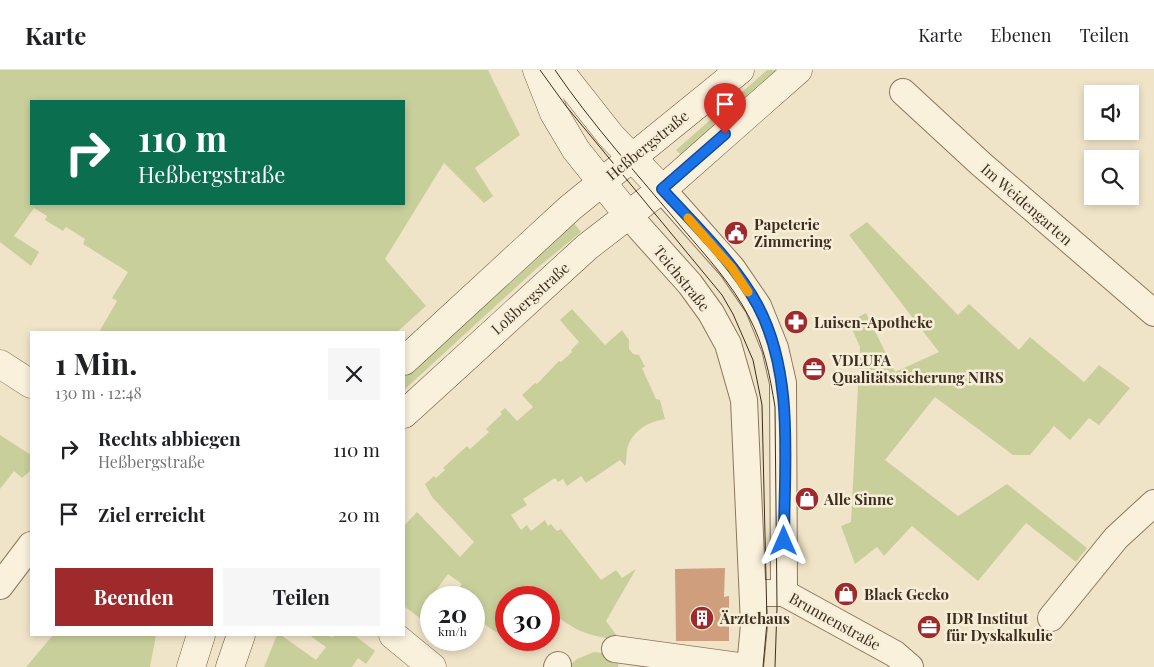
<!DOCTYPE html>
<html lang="de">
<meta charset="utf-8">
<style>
:root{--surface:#fff;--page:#f6f6f6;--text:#202124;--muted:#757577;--line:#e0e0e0;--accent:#9e2a2b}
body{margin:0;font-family:"Playfair Display",serif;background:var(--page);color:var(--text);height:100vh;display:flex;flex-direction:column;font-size:19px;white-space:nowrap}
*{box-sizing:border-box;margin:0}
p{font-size:16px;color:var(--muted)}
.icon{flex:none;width:28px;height:28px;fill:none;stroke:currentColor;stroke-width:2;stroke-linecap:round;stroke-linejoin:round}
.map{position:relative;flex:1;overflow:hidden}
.details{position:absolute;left:30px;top:261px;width:375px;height:305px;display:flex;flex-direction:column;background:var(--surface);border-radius:0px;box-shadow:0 2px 8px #0003}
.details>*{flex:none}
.hud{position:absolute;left:30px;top:30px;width:375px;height:105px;border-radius:0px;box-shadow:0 2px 8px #0003;background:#0b6e4f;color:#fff;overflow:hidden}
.fabs{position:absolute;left:1084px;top:15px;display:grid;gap:10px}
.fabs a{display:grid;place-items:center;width:55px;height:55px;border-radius:0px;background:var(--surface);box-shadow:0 2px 8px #0003;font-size:25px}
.speed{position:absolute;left:420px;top:516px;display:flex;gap:10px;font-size:25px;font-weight:700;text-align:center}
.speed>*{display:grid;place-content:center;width:65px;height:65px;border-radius:50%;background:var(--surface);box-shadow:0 2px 8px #0003;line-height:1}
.speed small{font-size:12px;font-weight:400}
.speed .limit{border:8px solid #d22;background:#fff;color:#111}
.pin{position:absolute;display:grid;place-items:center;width:42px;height:42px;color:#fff;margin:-51px -21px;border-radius:50% 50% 50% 0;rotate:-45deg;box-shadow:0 0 5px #0007}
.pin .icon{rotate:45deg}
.me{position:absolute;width:55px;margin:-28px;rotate:0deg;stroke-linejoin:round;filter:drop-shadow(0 0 4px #0008)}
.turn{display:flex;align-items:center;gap:18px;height:105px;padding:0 25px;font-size:22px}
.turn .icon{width:65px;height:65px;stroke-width:2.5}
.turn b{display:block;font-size:35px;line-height:42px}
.round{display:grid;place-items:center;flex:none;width:52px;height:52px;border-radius:0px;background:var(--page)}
.summary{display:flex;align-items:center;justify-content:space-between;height:85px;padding:0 25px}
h1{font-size:30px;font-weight:700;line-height:38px}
.button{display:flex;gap:10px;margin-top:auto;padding:10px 25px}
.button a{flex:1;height:58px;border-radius:0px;background:var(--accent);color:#fff;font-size:20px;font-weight:700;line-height:58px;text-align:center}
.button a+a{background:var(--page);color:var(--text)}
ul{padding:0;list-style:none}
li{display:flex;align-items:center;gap:15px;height:65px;padding:0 25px}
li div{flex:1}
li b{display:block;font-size:19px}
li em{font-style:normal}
header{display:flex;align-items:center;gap:30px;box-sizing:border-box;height:70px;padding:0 25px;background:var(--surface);border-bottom:1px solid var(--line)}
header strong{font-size:24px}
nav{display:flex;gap:28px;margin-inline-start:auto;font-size:18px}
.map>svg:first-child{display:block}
.green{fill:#c9cf9b;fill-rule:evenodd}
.building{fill:#cf9f7d}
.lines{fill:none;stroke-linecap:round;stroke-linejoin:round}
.minor-casing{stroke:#8d765c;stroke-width:28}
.tertiary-casing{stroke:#8d765c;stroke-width:29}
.secondary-casing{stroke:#6f573f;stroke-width:29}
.minor{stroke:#faf1dc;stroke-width:26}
.tertiary{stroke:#faf1dc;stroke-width:28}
.secondary{stroke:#faf1dc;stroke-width:28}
.tram{stroke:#3d2e20;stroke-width:1}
.route-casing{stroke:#114b97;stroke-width:12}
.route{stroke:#1a73e8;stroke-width:9}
.slow{stroke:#f59e0b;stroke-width:9}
.labels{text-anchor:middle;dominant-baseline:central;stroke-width:5;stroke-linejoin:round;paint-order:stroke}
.street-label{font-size:15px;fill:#3d2e20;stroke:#f7eed8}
.poi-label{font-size:15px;font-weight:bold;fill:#3d2e20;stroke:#f7eed8;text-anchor:start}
</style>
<header>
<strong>Karte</strong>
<nav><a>Karte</a><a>Ebenen</a><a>Teilen</a></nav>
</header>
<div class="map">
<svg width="1154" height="597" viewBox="0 0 1154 597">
<rect width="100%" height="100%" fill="#f0e4c8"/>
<g class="green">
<path d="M0,0H488L520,65L475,98L493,126L484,133L444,93L385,189L426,236L397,262H99L117,231L112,228L128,202L83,174L85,169L66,157L63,161L45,150L47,146L34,138L14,166L39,182L31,196L0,172ZM404,31V134H31V31Z"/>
<polygon points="767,0 779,0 681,85 676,80"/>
<polygon points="867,152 958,245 969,234 1019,280 1030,267 1084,312 1099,295 1130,318 1099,355 1089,348 1070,370 1054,356 1030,385 1013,385 935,327 885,390 958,446 1007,414 1087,478 1076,492 1026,453 978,511 912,456 884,486 877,477 855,494 841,456 851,452 860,277 849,252 866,243 895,302 939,282 849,165"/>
<polygon points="574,153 581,162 536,199 404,320 404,306"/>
<path d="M572,239L605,275L622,260L629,270V279L633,284L639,285L645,297L642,298L656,329L660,330L665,349C648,352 631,361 627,380C626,386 627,391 625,396L620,390L586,413L581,406L567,416L563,409L558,412L555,408L523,429L527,435L511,445L521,460L527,455L531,461L545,450L548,456L551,454L557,461L561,459L601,510L616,500L622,508L636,499L606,551L620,570C587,566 575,561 549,540V528H506V554L500,565L474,547V528L452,527L462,514L448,504L427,533L431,536L421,549L404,536V456L417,442L460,487L474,472L432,427L425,414L434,406L436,408L445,400L443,398L467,376L470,379L489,362L486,359L502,344L500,342L505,338L517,351L533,337L522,325L535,313L537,314L559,291L561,292L572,282L571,280L579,272L560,250Z"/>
<polygon points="0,365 31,385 31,400 22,408 14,401 0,419"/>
<polygon points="53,565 156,565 150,597 26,597"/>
<polygon points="277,565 281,565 316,590 326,577 309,565 328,565 332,568 334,565 354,565 375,581 366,594 358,588 352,597 264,597"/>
<polygon points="594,582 620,585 618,597 568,597 577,589"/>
</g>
<polygon class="building" points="725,498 724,527 729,526 729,571 676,571 675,499"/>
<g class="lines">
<g class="minor-casing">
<g id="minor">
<polyline points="903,22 981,94 1154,243"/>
<polyline points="662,119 732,198 758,236 775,278 783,313 784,523"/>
<polyline points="629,146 690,214 711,243 728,274 744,330 754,555 750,597"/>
<polyline points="0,516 31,475"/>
<polyline points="766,523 784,523 895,584 910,597"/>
<polyline points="1051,548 1116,468 1154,433"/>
<polyline points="615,579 746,597"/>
<polyline points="557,597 558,595"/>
</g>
</g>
<g class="tertiary-casing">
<g id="tertiary">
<polyline points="0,294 31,314"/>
<polyline points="393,565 432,597"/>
</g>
</g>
<g class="secondary-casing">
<g id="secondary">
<polyline points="537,0 554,43 576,80 629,146"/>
<polyline points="559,0 611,66 662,119"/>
<polyline points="404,291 570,138 740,0"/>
<polyline points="404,344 587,177 671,112 798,0"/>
<polyline points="191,597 201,565"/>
<polyline points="230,597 241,565"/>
</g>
</g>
<use href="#minor" class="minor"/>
<use href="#tertiary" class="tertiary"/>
<use href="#secondary" class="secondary"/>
<g class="tram">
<polyline points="540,0 566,36 722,225 733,244 753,290 762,335 767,552 763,597"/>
<path d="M555,0C593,56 640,107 683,159C707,187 732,214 749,247C764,275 770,306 775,337L777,537L775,597"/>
</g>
</g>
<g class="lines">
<g class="route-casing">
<path id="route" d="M725,64L662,119C695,155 735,193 758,236C795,306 784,394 784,471"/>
</g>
<use href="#route" class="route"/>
<polyline class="slow" points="688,148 732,198 748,222"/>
</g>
<defs>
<g id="civic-disc" transform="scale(1.25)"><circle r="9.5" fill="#9e2a2b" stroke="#f7eed8"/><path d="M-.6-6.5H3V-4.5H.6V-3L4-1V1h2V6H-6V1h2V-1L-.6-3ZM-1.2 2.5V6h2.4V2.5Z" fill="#fff"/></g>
<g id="pharmacy-disc" transform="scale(1.25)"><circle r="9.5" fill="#9e2a2b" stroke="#f7eed8"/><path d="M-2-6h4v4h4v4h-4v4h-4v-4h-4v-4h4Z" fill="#fff"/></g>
<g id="office-disc" transform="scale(1.25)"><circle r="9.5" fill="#9e2a2b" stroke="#f7eed8"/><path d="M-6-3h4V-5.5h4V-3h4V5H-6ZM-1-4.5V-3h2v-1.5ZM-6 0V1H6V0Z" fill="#fff"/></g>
<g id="shop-disc" transform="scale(1.25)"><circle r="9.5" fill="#9e2a2b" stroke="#f7eed8"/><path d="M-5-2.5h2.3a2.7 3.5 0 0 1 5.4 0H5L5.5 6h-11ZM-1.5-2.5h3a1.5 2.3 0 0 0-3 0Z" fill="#fff"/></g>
<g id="building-disc" transform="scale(1.25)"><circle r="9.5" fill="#9e2a2b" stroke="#f7eed8"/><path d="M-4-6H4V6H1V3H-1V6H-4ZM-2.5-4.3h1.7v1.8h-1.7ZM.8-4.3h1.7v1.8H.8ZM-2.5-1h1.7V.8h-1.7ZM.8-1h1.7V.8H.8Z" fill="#fff"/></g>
</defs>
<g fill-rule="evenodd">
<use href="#civic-disc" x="736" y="163"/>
<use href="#pharmacy-disc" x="796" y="252"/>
<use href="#office-disc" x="814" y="299"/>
<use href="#shop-disc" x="807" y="429"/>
<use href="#shop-disc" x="846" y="524"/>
<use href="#building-disc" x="702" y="548"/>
<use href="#office-disc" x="929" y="557"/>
</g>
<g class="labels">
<g class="street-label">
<text transform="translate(647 75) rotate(-39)">Heßbergstraße</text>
<text transform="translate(1027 134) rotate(41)">Im Weidengarten</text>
<text transform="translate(682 208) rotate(51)">Teichstraße</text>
<text transform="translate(530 228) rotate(-42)">Loßbergstraße</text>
<text transform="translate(835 551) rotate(29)">Brunnenstraße</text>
</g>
<g class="poi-label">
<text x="754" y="154">Papeterie<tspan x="754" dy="17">Zimmering</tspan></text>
<text x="814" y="252">Luisen-Apotheke</text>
<text x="832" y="290">VDLUFA<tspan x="832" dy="17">Qualitätssicherung NIRS</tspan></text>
<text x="824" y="429">Alle Sinne</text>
<text x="864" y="524">Black Gecko</text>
<text x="720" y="548">Ärztehaus</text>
<text x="946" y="548">IDR Institut<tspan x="946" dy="17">für Dyskalkulie</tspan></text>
</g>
</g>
</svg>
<div class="fabs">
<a><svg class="icon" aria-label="sound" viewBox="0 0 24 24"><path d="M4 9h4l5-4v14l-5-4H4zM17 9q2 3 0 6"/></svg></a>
<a><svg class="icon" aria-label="search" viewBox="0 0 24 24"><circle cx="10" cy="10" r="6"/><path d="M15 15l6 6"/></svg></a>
</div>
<div class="speed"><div>20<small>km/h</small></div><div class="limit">30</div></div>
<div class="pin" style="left:725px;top:64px;background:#d93025"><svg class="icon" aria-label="arrive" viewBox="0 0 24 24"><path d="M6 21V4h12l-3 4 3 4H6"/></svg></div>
<svg class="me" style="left:784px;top:471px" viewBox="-20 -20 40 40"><path d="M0-17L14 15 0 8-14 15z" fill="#1a73e8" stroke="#fff" stroke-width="4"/></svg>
<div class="hud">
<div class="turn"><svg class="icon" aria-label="right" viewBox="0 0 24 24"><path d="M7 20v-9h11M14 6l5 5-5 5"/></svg><div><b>110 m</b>Heßbergstraße</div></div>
</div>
<section class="details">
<div class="summary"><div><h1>1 Min.</h1><p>130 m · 12:48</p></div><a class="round"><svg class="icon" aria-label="close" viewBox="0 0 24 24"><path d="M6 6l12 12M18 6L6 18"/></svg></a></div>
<ul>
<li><svg class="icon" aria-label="right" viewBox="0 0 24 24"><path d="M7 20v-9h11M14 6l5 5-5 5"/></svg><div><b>Rechts abbiegen</b><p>Heßbergstraße</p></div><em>110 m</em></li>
<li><svg class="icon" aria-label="arrive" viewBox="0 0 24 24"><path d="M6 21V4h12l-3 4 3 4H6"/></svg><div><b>Ziel erreicht</b></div><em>20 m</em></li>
</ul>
<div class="button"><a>Beenden</a><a>Teilen</a></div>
</section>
</div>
